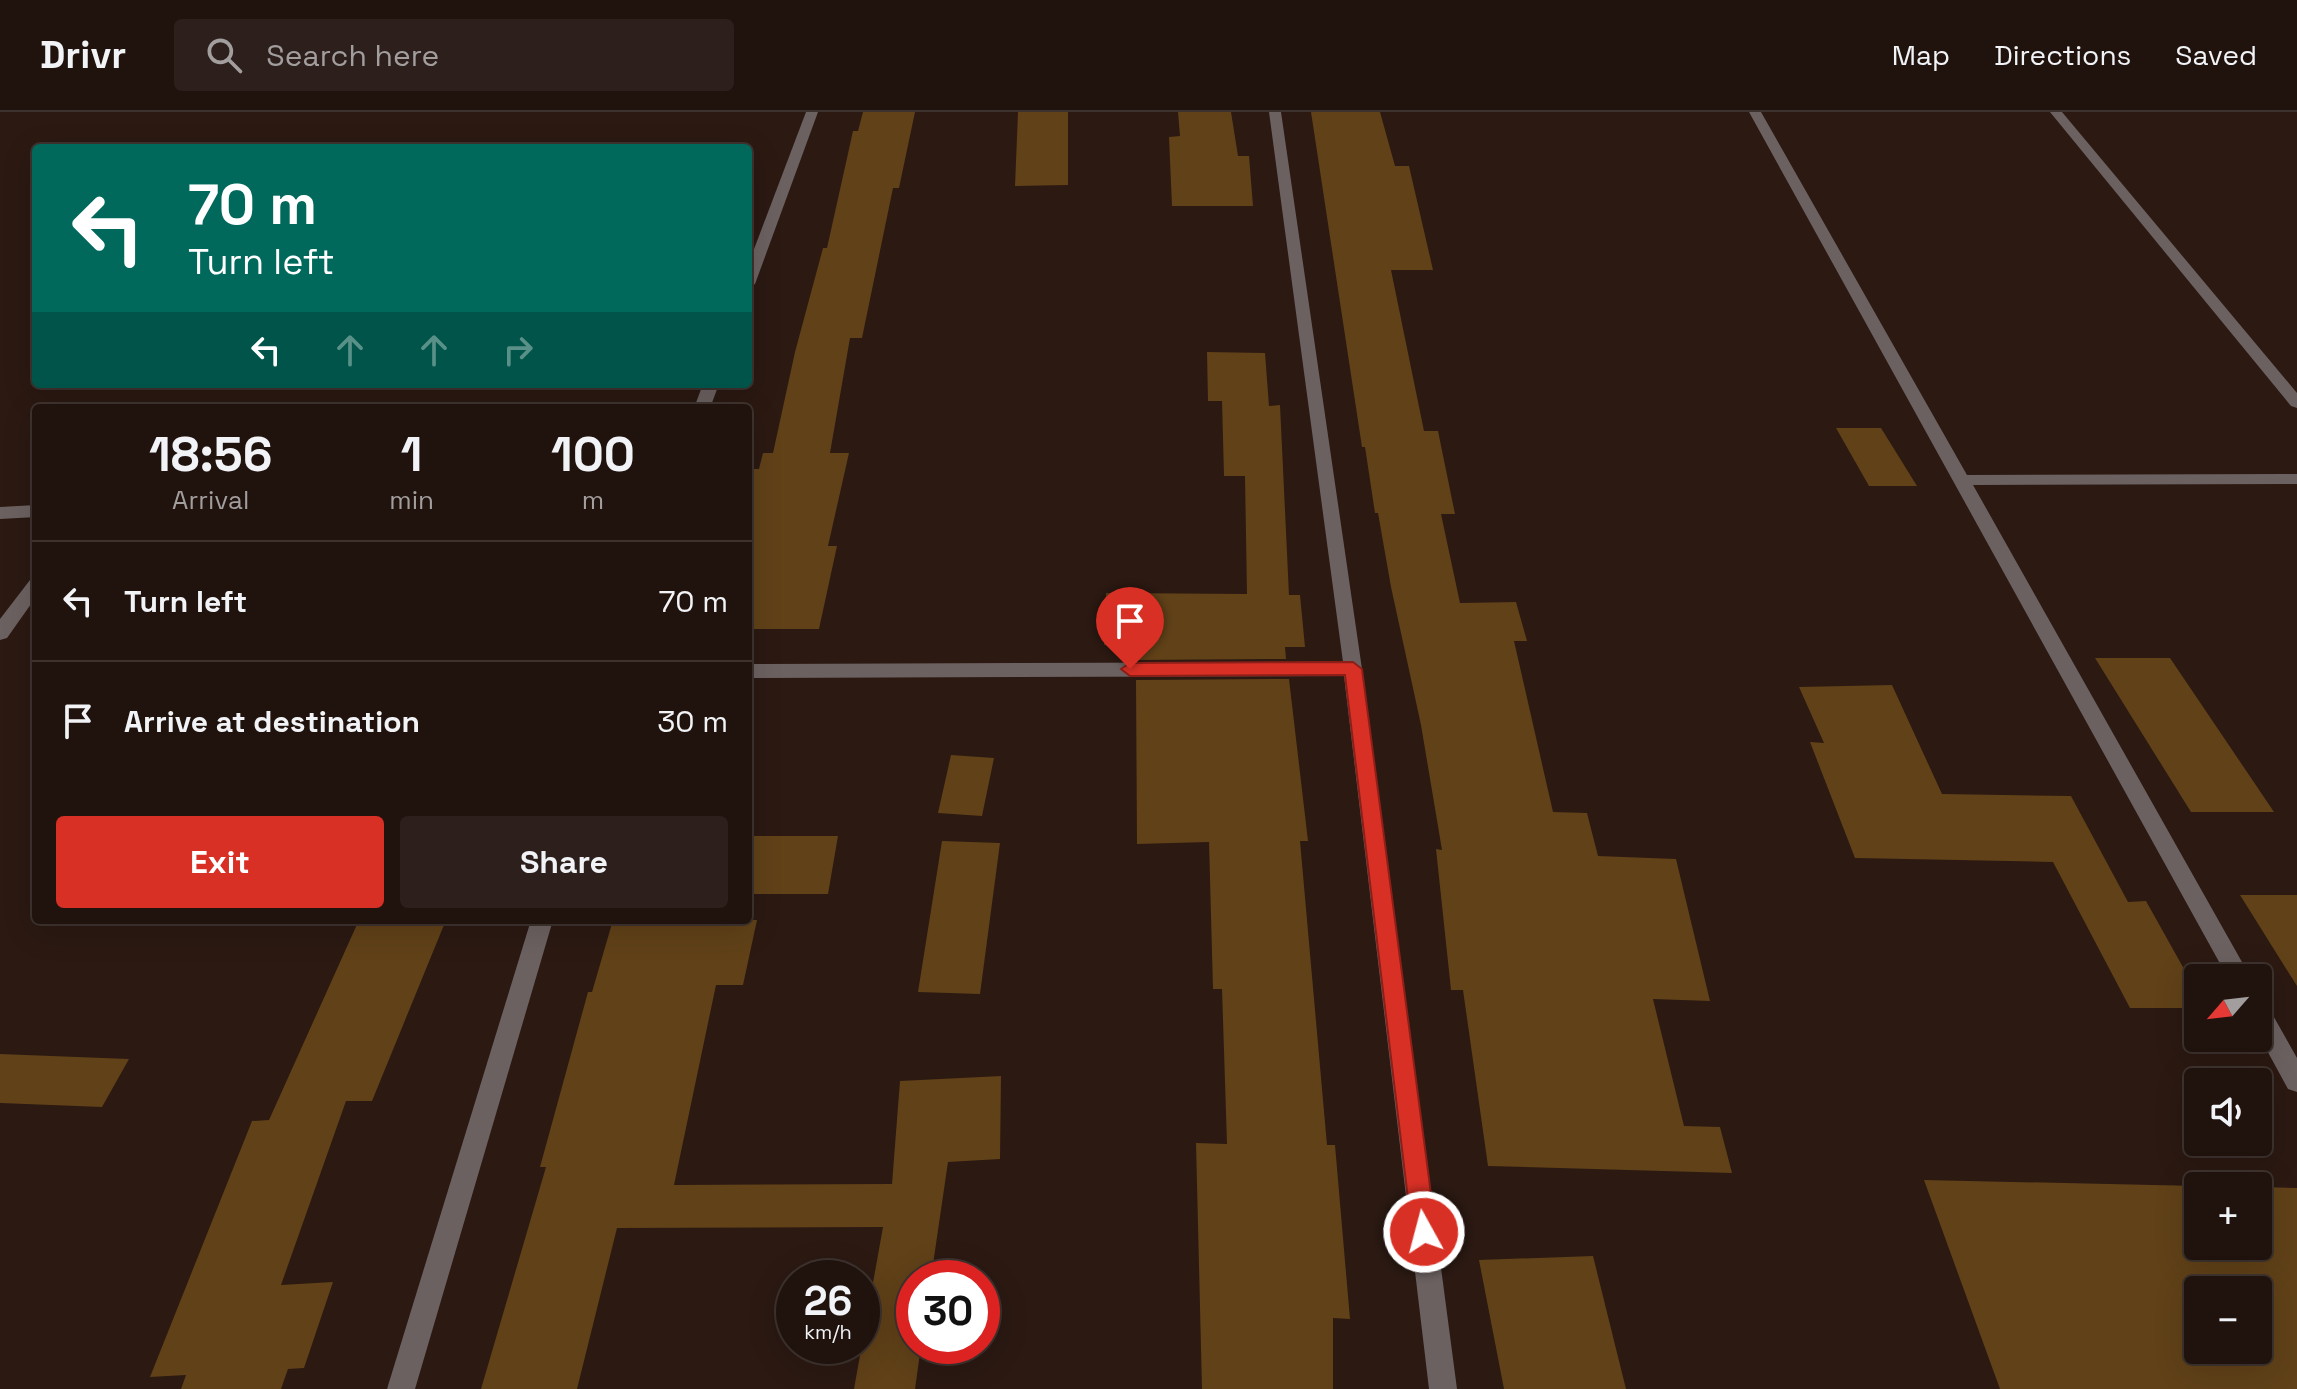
<!DOCTYPE html>
<meta charset="utf-8">
<style>
:root{--surface:#20130e;--page:#2d201c;--text:#f1f3f6;--muted:#a29e9e;--line:#3d322e;--accent:#d93025}
body{margin:0;font-family:"Space Grotesk",sans-serif;background:var(--page);color:var(--text);height:100vh;display:flex;flex-direction:column;font-size:30px;white-space:nowrap}
*{box-sizing:border-box;margin:0}
p{font-size:26px;color:var(--muted)}
.icon{flex:none;width:44px;height:44px;fill:none;stroke:currentColor;stroke-width:2;stroke-linecap:round;stroke-linejoin:round}
.map{position:relative;flex:1;overflow:hidden}
.side{position:absolute;left:32px;top:292px;width:720px;height:520px;display:flex;flex-direction:column;background:var(--surface);border-radius:8px;box-shadow:0 8px 32px #0002,0 0 0 2px var(--line)}
.side>*{flex:none}
.guide{position:absolute;left:32px;top:32px;width:720px;height:244px;border-radius:8px;box-shadow:0 8px 32px #0002,0 0 0 2px var(--line);background:#00695c;color:#fff;overflow:hidden}
.needle{width:52px;rotate:242deg}
.buttons{position:absolute;left:2184px;top:852px;display:grid;gap:16px}
.buttons a{display:grid;place-items:center;width:88px;height:88px;border-radius:8px;background:var(--surface);box-shadow:0 8px 32px #0002,0 0 0 2px var(--line);font-size:40px}
.speed{position:absolute;left:776px;top:1148px;display:flex;gap:16px;font-size:40px;font-weight:700;text-align:center}
.speed>*{display:grid;place-content:center;width:104px;height:104px;border-radius:50%;background:var(--surface);box-shadow:0 8px 32px #0002,0 0 0 2px var(--line);line-height:1}
.speed small{font-size:20px;font-weight:400}
.speed .limit{border:12px solid #d22;background:#fff;color:#111}
.pin{position:absolute;display:grid;place-items:center;width:68px;height:68px;color:#fff;margin:-82px -34px;border-radius:50% 50% 50% 0;rotate:-45deg;box-shadow:0 0 8px #0007}
.pin .icon{rotate:45deg}
.me{position:absolute;width:88px;margin:-44px;rotate:353deg;stroke-linejoin:round;filter:drop-shadow(0 0 6px #0008)}
.turn{display:flex;align-items:center;gap:28px;height:168px;padding:0 24px;font-size:36px}
.turn .icon{width:104px;height:104px;stroke-width:2.5}
.turn b{display:block;font-size:56px;line-height:68px}
.lanes{display:flex;align-items:center;height:76px;padding:0 24px;background:#0003;justify-content:center;gap:40px;direction:ltr}
.lanes .off{opacity:.35}
.eta{display:flex;justify-content:space-evenly;align-items:center;height:136px;text-align:center}
.eta b{font-size:48px;font-weight:800;line-height:56px}
.button{display:flex;gap:16px;margin-top:auto;padding:16px 24px}
.button a{flex:1;height:92px;border-radius:8px;background:var(--accent);color:#fff;font-size:32px;font-weight:800;line-height:92px;text-align:center}
.button a+a{background:var(--page);color:var(--text)}
ul{padding:0;list-style:none}
li{display:flex;align-items:center;gap:24px;height:120px;padding:0 24px;border-top:2px solid var(--line)}
li div{flex:1}
li b{display:block;font-size:30px}
li em{font-style:normal}
header{display:flex;align-items:center;gap:48px;box-sizing:border-box;height:112px;padding:0 40px;background:var(--surface);border-bottom:2px solid var(--line)}
header strong{font-size:38px}
nav{display:flex;gap:44px;margin-inline-start:auto;font-size:28px}
.search{width:560px;height:72px;background:var(--page);display:flex;align-items:center;gap:20px;box-sizing:border-box;padding:0 28px;border-radius:8px;color:var(--muted);font-size:30px}
.map>svg:first-child{display:block}
.building{fill:#604118;fill-rule:evenodd}
.lines{fill:none;stroke-linecap:round;stroke-linejoin:round}
.minor{fill:#6c6161;fill-rule:evenodd}
.route{fill:#d93025;stroke:#8d1f18;stroke-width:2}
</style>
<header>
<strong>Drivr</strong>
<div class="search"><svg class="icon" aria-label="search" viewBox="0 0 24 24"><circle cx="10" cy="10" r="6"/><path d="M15 15l6 6"/></svg>Search here</div>
<nav><a>Map</a><a>Directions</a><a>Saved</a></nav>
</header>
<div class="map">
<svg width="2297" height="1277" viewBox="0 0 2297 1277">
<rect width="100%" height="100%" fill="#2b1912"/>
<g class="building">
<polygon points="863,0 915,0 899,76 893,76 862,226 850,226 830,341 849,341 828,434 837,434 819,517 748,517 748,357 759,357 763,341 773,341 795,240 823,136 827,136 853,19 858,19"/>
<polygon points="1018,0 1068,0 1068,73 1015,74"/>
<polygon points="1178,0 1231,0 1238,44 1249,44 1253,94 1172,94 1169,25 1180,24"/>
<polygon points="1311,0 1380,0 1395,54 1409,54 1433,158 1391,158 1424,319 1438,319 1455,402 1441,402 1460,491 1516,490 1527,529 1514,529 1553,700 1587,701 1598,744 1676,747 1710,889 1653,887 1684,1014 1720,1015 1732,1061 1488,1054 1463,878 1451,878 1436,737 1442,738 1421,613 1391,475 1378,401 1375,401 1365,335 1362,335"/>
<polygon points="1207,240 1265,241 1269,294 1280,293 1289,483 1300,483 1305,535 1285,535 1286,547 1136,548 1135,534 1104,533 1106,481 1247,482 1245,364 1224,364 1222,289 1208,289"/>
<polygon points="1836,316 1881,316 1917,374 1869,374"/>
<polygon points="2095,546 2170,546 2274,700 2191,700"/>
<polygon points="1289,567 1308,729 1300,729 1327,1033 1335,1033 1350,1207 1333,1206 1333,1277 1202,1277 1196,1031 1227,1032 1222,877 1213,877 1209,730 1137,732 1136,568"/>
<polygon points="1892,573 1942,682 2071,684 2128,790 2146,789 2198,882 2198,896 2130,896 2053,750 1855,746 1810,630 1824,631 1799,575"/>
<polygon points="951,643 994,646 982,704 938,701"/>
<polygon points="748,724 838,724 828,782 748,782"/>
<polygon points="942,729 1000,731 980,882 918,880"/>
<polygon points="2240,783 2297,783 2297,874"/>
<polygon points="359,808 446,808 372,989 346,989 281,1173 333,1170 304,1256 288,1257 281,1277 181,1277 186,1263 150,1265 252,1009 269,1008"/>
<polygon points="613,808 757,808 743,873 716,873 674,1073 892,1072 900,969 1001,964 1000,1047 948,1050 931,1166 914,1166 914,1234 921,1234 915,1277 854,1277 883,1115 617,1116 577,1277 481,1277 546,1055 540,1055 588,880 592,880"/>
<polygon points="0,942 129,947 102,995 0,991"/>
<path d="M1924,1068L2198,1074V1134H2258V1075L2297,1076V1277H2000ZM2198,1178H2258V1238H2198Z"/>
<polygon points="1593,1144 1626,1277 1504,1277 1479,1148"/>
</g>
<g class="lines">
<g class="minor">
<polygon points="806,0 818,0 755,172 748,176 748,153"/>
<polygon points="1269,0 1281,0 1362,557 1457,1277 1429,1277 1344,564 748,566 748,552 1343,550"/>
<polygon points="1749,0 1761,0 1967,363 2297,362 2297,372 1973,373 2251,866 2228,866"/>
<polygon points="2050,0 2062,0 2297,281 2297,296 2291,294"/>
<polygon points="703,272 719,272 710,296 694,296"/>
<polygon points="36,393 36,405 0,407 0,395"/>
<polygon points="36,466 36,485 7,526 0,528 0,507 30,468"/>
<polygon points="531,808 553,808 415,1277 387,1277"/>
<polygon points="2258,888 2266,891 2297,946 2297,980 2288,977 2258,922"/>
</g>
</g>
<polygon class="route" points="1353,550 1362,557 1436,1120 1432,1129 1424,1132 1415,1129 1412,1120 1345,563 1130,564 1121,557 1130,551"/>
</svg>
<div class="buttons">
<a><svg class="needle" viewBox="-14 -14 28 28"><path d="M0-13l5 13h-10z" fill="#e53935"/><path d="M0 13l5-13h-10z" fill="#a29e9e"/></svg></a>
<a><svg class="icon" aria-label="sound" viewBox="0 0 24 24"><path d="M4 9h4l5-4v14l-5-4H4zM17 9q2 3 0 6"/></svg></a>
<a>+</a>
<a>−</a>
</div>
<div class="speed"><div>26<small>km/h</small></div><div class="limit">30</div></div>
<div class="pin" style="left:1130px;top:557px;background:#d93025"><svg class="icon" aria-label="arrive" viewBox="0 0 24 24"><path d="M6 21V4h12l-3 4 3 4H6"/></svg></div>
<svg class="me" style="left:1424px;top:1120px" viewBox="-20 -20 40 40"><circle r="17" fill="#d93025" stroke="#fff" stroke-width="3"/><path d="M0-11L8 9 0 5-8 9z" fill="#fff"/></svg>
<div class="guide">
<div class="turn"><svg class="icon" aria-label="left" viewBox="0 0 24 24"><path d="M17 20v-9H6M10 6l-5 5 5 5"/></svg><div><b>70 m</b>Turn left</div></div>
<div class="lanes"><svg class="icon" aria-label="left" viewBox="0 0 24 24"><path d="M17 20v-9H6M10 6l-5 5 5 5"/></svg><svg class="icon off" aria-label="ahead" viewBox="0 0 24 24"><path d="M12 20V5M6 11l6-6 6 6"/></svg><svg class="icon off" aria-label="ahead" viewBox="0 0 24 24"><path d="M12 20V5M6 11l6-6 6 6"/></svg><svg class="icon off" aria-label="right" viewBox="0 0 24 24"><path d="M7 20v-9h11M14 6l5 5-5 5"/></svg></div>
</div>
<section class="side">
<div class="eta">
<div><b>18:56</b><p>Arrival</p></div>
<div><b>1</b><p>min</p></div>
<div><b>100</b><p>m</p></div>
</div>
<ul>
<li><svg class="icon" aria-label="left" viewBox="0 0 24 24"><path d="M17 20v-9H6M10 6l-5 5 5 5"/></svg><div><b>Turn left</b></div><em>70 m</em></li>
<li><svg class="icon" aria-label="arrive" viewBox="0 0 24 24"><path d="M6 21V4h12l-3 4 3 4H6"/></svg><div><b>Arrive at destination</b></div><em>30 m</em></li>
</ul>
<div class="button"><a>Exit</a><a>Share</a></div>
</section>
</div>
